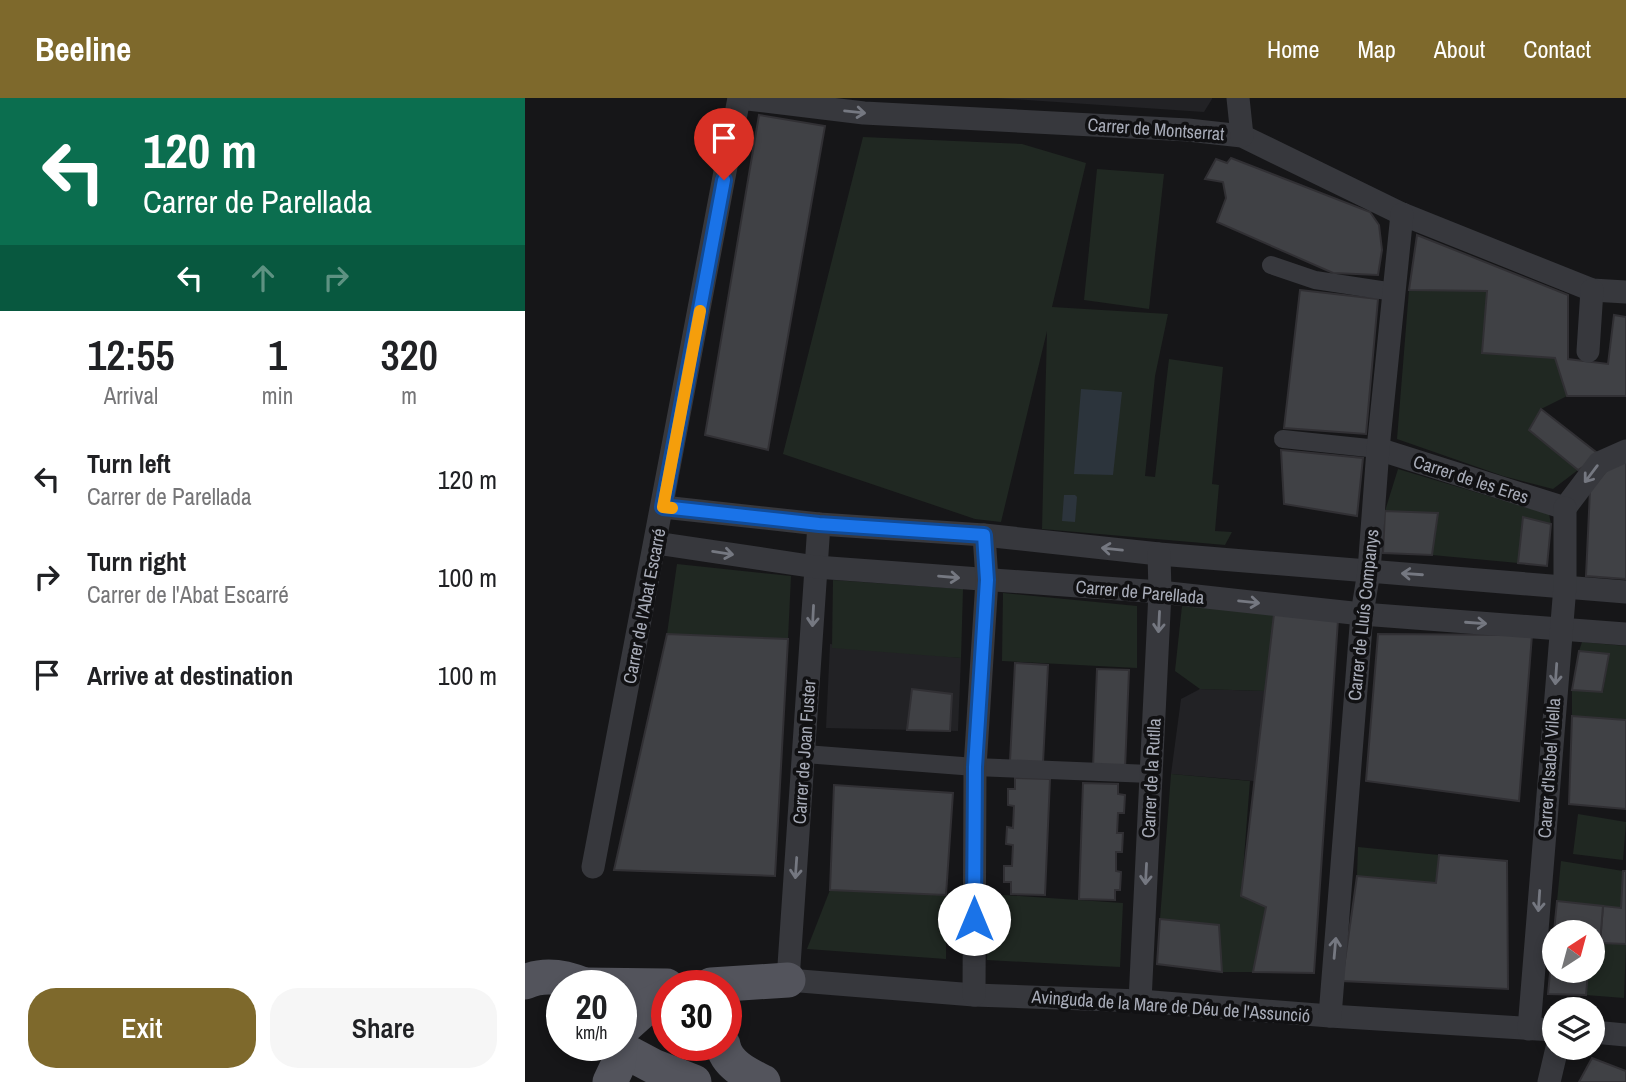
<!DOCTYPE html>
<meta charset="utf-8">
<style>
:root{--surface:#fff;--page:#f6f6f6;--text:#202124;--muted:#757577;--accent:#7e692c}
body{margin:0;font-family:"Archivo Narrow",sans-serif;background:var(--page);color:var(--text);height:100vh;display:flex;flex-direction:column;font-size:26px;white-space:nowrap}
*{box-sizing:border-box;margin:0}
p{font-size:23px;color:var(--muted)}
.icon{flex:none;width:38px;height:38px;fill:none;stroke:currentColor;stroke-width:2;stroke-linecap:round;stroke-linejoin:round}
.map{position:relative;flex:1;overflow:hidden}
.sheet{display:flex;flex-direction:column;background:var(--surface);width:525px}
.sheet>*{flex:none}
.hud{background:#0b6e4f;color:#fff;overflow:hidden}
.needle{width:46px;rotate:36deg}
.controls{position:absolute;left:1017px;top:822px;display:grid;gap:14px}
.controls a{display:grid;place-items:center;width:63px;height:63px;border-radius:50%;background:var(--surface);box-shadow:0 4px 10px #0003;font-size:35px}
.speed{position:absolute;left:21px;top:872px;display:flex;gap:14px;font-size:35px;font-weight:700;text-align:center}
.speed>*{display:grid;place-content:center;width:91px;height:91px;border-radius:50%;background:var(--surface);box-shadow:0 4px 10px #0003;line-height:1}
.speed small{font-size:18px;font-weight:400}
.speed .limit{border:10px solid #d22;background:#fff;color:#111}
.pin{position:absolute;display:grid;place-items:center;width:60px;height:60px;color:#fff;margin:-72px -30px;border-radius:50% 50% 50% 0;rotate:-45deg;box-shadow:0 0 7px #0007}
.pin .icon{rotate:45deg}
.me{position:absolute;width:77px;margin:-38px;rotate:0deg;stroke-linejoin:round;filter:drop-shadow(0 0 5px #0008)}
.turn{display:flex;align-items:center;gap:24px;height:147px;padding:0 28px;font-size:32px}
.turn .icon{width:91px;height:91px;stroke-width:2.5}
.turn b{display:block;font-size:49px;line-height:60px}
.lanes{display:flex;align-items:center;height:66px;padding:0 28px;background:#0003;justify-content:center;gap:35px;direction:ltr}
.lanes .off{opacity:.35}
.eta{display:flex;justify-content:space-evenly;align-items:center;height:119px;text-align:center}
.eta b{font-size:42px;font-weight:600;line-height:49px}
.cta{display:flex;gap:14px;margin-top:auto;padding:14px 28px}
.cta a{flex:1;height:80px;border-radius:28px;background:var(--accent);color:#fff;font-size:28px;font-weight:600;line-height:80px;text-align:center}
.cta a+a{background:var(--page);color:var(--text)}
ul{padding:0;list-style:none}
li{display:flex;align-items:center;gap:21px;height:98px;padding:0 28px}
li div{flex:1}
li b{display:block;font-size:26px}
li em{font-style:normal}
header{display:flex;align-items:center;gap:42px;box-sizing:border-box;height:98px;padding:0 35px;background:var(--accent);color:#fff}
header strong{font-size:33px}
nav{display:flex;gap:38px;margin-inline-start:auto;font-size:24px}
main{display:flex;flex:1;min-height:0}
.map>svg:first-child{display:block}
.built{fill:#222225}
.green{fill:#202822}
.water{fill:#2c343c}
.building{fill:#404145;stroke:#313034;stroke-width:2}
.lines{fill:none;stroke-linecap:round;stroke-linejoin:round}
.pedestrian{stroke:#37383d;stroke-width:18}
.minor{stroke:#37383d;stroke-width:23}
.primary{stroke:#53545c;stroke-width:35}
.oneway{stroke:#757881}
.route-casing{stroke:#114b97;stroke-width:18}
.route{stroke:#1a73e8;stroke-width:12}
.slow{stroke:#f59e0b;stroke-width:12}
.labels{text-anchor:middle;dominant-baseline:central;stroke-width:7;stroke-linejoin:round;paint-order:stroke}
.street-label{font-size:18px;fill:#a8acb8;stroke:#111113}
</style>
<header>
<strong>Beeline</strong>
<nav><a>Home</a><a>Map</a><a>About</a><a>Contact</a></nav>
</header>
<main>
<section class="sheet">
<div class="hud">
<div class="turn"><svg class="icon" aria-label="left" viewBox="0 0 24 24"><path d="M17 20v-9H6M10 6l-5 5 5 5"/></svg><div><b>120 m</b>Carrer de Parellada</div></div>
<div class="lanes"><svg class="icon" aria-label="left" viewBox="0 0 24 24"><path d="M17 20v-9H6M10 6l-5 5 5 5"/></svg><svg class="icon off" aria-label="ahead" viewBox="0 0 24 24"><path d="M12 20V5M6 11l6-6 6 6"/></svg><svg class="icon off" aria-label="right" viewBox="0 0 24 24"><path d="M7 20v-9h11M14 6l5 5-5 5"/></svg></div>
</div>
<div class="eta">
<div><b>12:55</b><p>Arrival</p></div>
<div><b>1</b><p>min</p></div>
<div><b>320</b><p>m</p></div>
</div>
<ul>
<li><svg class="icon" aria-label="left" viewBox="0 0 24 24"><path d="M17 20v-9H6M10 6l-5 5 5 5"/></svg><div><b>Turn left</b><p>Carrer de Parellada</p></div><em>120 m</em></li>
<li><svg class="icon" aria-label="right" viewBox="0 0 24 24"><path d="M7 20v-9h11M14 6l5 5-5 5"/></svg><div><b>Turn right</b><p>Carrer de l'Abat Escarré</p></div><em>100 m</em></li>
<li><svg class="icon" aria-label="arrive" viewBox="0 0 24 24"><path d="M6 21V4h12l-3 4 3 4H6"/></svg><div><b>Arrive at destination</b></div><em>100 m</em></li>
</ul>
<div class="cta"><a>Exit</a><a>Share</a></div>
</section>
<div class="map">
<svg width="1101" height="984" viewBox="0 0 1101 984">
<rect width="100%" height="100%" fill="#161618"/>
<g class="built">
<polygon points="471,0 687,0 687,1 679,14"/>
<polygon points="305,546 436,560 433,633 301,630"/>
<polygon points="675,591 740,593 729,683 646,676 656,601"/>
</g>
<g class="green">
<polygon points="338,39 497,46 561,65 527,209 643,216 630,278 620,378 630,379 644,261 698,269 687,386 694,387 690,433 707,434 700,447 517,431 522,233 476,424 450,421 258,356"/>
<polygon points="572,71 639,76 624,211 559,202"/>
<polygon points="884,192 962,193 957,255 1030,260 1042,298 1016,311 1004,332 1053,372 1028,391 978,378 872,341"/>
<polygon points="873,371 1024,416 1026,426 998,419 993,465 907,457 913,415 860,413"/>
<polygon points="152,466 266,478 263,541 142,536"/>
<polygon points="308,482 438,491 436,560 307,550"/>
<polygon points="478,495 612,508 612,570 477,563"/>
<polygon points="657,508 749,516 740,593 675,591 650,573"/>
<polygon points="1057,544 1101,548 1101,622 1047,618 1047,592 1078,594 1084,556 1054,553"/>
<polygon points="646,676 725,683 716,798 741,809 728,874 697,874 694,827 635,821"/>
<polygon points="1053,716 1101,724 1098,762 1048,756"/>
<polygon points="833,749 914,757 911,785 832,778"/>
<polygon points="1036,763 1098,773 1096,810 1032,803"/>
<polygon points="305,792 421,797 421,861 282,851"/>
<polygon points="464,796 598,805 595,869 462,862"/>
<polygon points="1068,845 1101,846 1099,900 1061,897 1063,873 1068,873"/>
</g>
<g class="water">
<polygon points="556,291 597,294 588,377 549,376"/>
<polygon points="539,397 550,397 552,399 550,424 537,423"/>
</g>
<g class="building">
<polygon points="234,17 300,28 243,352 180,337"/>
<polygon points="706,60 845,114 854,127 857,152 853,177 808,175 692,124 701,100 698,84 680,81 691,61 702,65"/>
<polygon points="892,137 1043,197 1043,261 1083,266 1089,217 1101,219 1101,298 1042,298 1030,260 957,255 962,193 884,192"/>
<polygon points="775,192 853,201 841,336 759,330"/>
<polygon points="1016,311 1076,358 1053,372 1004,332"/>
<polygon points="756,352 838,360 832,418 759,406"/>
<polygon points="1101,361 1101,481 1061,478 1065,392 1087,366"/>
<polygon points="860,413 913,415 907,457 858,455"/>
<polygon points="998,419 1026,426 1022,468 993,465"/>
<polygon points="749,516 813,522 789,875 728,874 741,809 716,798"/>
<polygon points="142,536 263,541 250,778 89,772"/>
<polygon points="853,536 1007,537 994,703 841,683"/>
<polygon points="1054,553 1084,556 1077,594 1047,592"/>
<polygon points="490,565 523,567 518,665 485,663"/>
<polygon points="572,571 604,572 600,671 568,670"/>
<polygon points="387,591 427,596 425,633 382,632"/>
<polygon points="1047,618 1101,622 1101,711 1044,706"/>
<polygon points="490,680 525,681 520,797 486,796 486,784 479,784 479,768 487,768 488,747 481,746 482,729 488,730 489,708 483,707 483,691 490,691"/>
<polygon points="558,685 593,686 593,696 600,697 599,715 593,715 592,735 598,735 597,754 591,754 591,773 596,774 595,792 590,792 590,802 554,801"/>
<polygon points="309,687 428,695 421,797 305,792"/>
<polygon points="914,757 982,763 983,891 817,883 832,778 911,785"/>
<polygon points="1098,773 1101,773 1101,846 1075,845 1078,808 1096,810"/>
<polygon points="1032,803 1078,808 1075,845 1068,845 1068,835 1029,835 1029,873 1063,873 1061,897 1023,896"/>
<polygon points="635,821 694,827 697,874 632,866"/>
<polygon points="1067,960 1101,973 1101,984 1054,984"/>
</g>
<g class="lines">
<g class="pedestrian">
<polyline points="746,167 790,182 869,194"/>
<polyline points="758,341 853,351"/>
<polyline points="280,656 450,669 626,676"/>
</g>
<g class="minor">
<polyline points="214,0 339,15 663,32 717,38 877,116 1067,192 1101,194"/>
<polyline points="713,0 717,38"/>
<polyline points="1063,253 1067,192"/>
<polyline points="853,351 1040,410"/>
<polyline points="138,409 294,426 459,437 634,456 1101,494"/>
<polyline points="1040,410 1074,365 1101,353"/>
<polyline points="294,426 263,882 449,897 615,903 805,918 1029,932"/>
<polyline points="131,445 291,469 635,494 837,516 1101,536"/>
<polyline points="68,769 214,0"/>
<polyline points="449,897 450,669 462,482 459,437"/>
<polyline points="615,903 635,494 634,456"/>
<polyline points="805,918 837,516 844,473 853,351 877,116"/>
<polyline points="1004,931 1040,488 1040,410"/>
<polyline points="1068,934 1101,937"/>
<polyline points="1024,984 1032,950"/>
</g>
<g class="primary">
<path d="M0,884C20,875 40,879 59,887"/>
<polyline points="59,887 142,888"/>
<polyline points="186,887 263,882"/>
<polyline points="96,932 125,906 142,898"/>
<path d="M198,947C201,966 222,976 238,984"/>
<polyline points="96,951 128,968 169,984"/>
<polyline points="85,984 93,967 95,947"/>
</g>
</g>
<defs><path id="oneway-shaft" d="M-6 0H5M1.5-3L5.5 0L1.5 3" fill="none" stroke-width="1.6" stroke-linecap="round" stroke-linejoin="round" transform="scale(1.75)"/></defs>
<g class="oneway">
<use href="#oneway-shaft" transform="translate(330 14) rotate(6)"/>
<use href="#oneway-shaft" transform="translate(1066 376) rotate(127)"/>
<use href="#oneway-shaft" transform="translate(587 451) rotate(-174)"/>
<use href="#oneway-shaft" transform="translate(198 455) rotate(9)"/>
<use href="#oneway-shaft" transform="translate(887 476) rotate(-176)"/>
<use href="#oneway-shaft" transform="translate(424 479) rotate(5)"/>
<use href="#oneway-shaft" transform="translate(724 504) rotate(6)"/>
<use href="#oneway-shaft" transform="translate(288 518) rotate(93)"/>
<use href="#oneway-shaft" transform="translate(634 524) rotate(93)"/>
<use href="#oneway-shaft" transform="translate(951 525) rotate(4)"/>
<use href="#oneway-shaft" transform="translate(1031 576) rotate(94)"/>
<use href="#oneway-shaft" transform="translate(271 770) rotate(94)"/>
<use href="#oneway-shaft" transform="translate(621 776) rotate(93)"/>
<use href="#oneway-shaft" transform="translate(1014 803) rotate(94)"/>
<use href="#oneway-shaft" transform="translate(810 850) rotate(-85)"/>
</g>
<g class="lines">
<g class="route-casing">
<polyline id="route" points="199,82 138,409 294,426 459,437 462,482 450,669 449,821"/>
</g>
<use href="#route" class="route"/>
<polyline class="slow" points="147,410 138,409 175,213"/>
</g>
<g class="labels">
<g class="street-label">
<text transform="translate(631 31) rotate(4)">Carrer de Montserrat</text>
<text transform="translate(946 381) rotate(18)">Carrer de les Eres</text>
<text transform="translate(615 494) rotate(5)">Carrer de Parellada</text>
<text transform="translate(119 508) rotate(-79)">Carrer de l'Abat Escarré</text>
<text transform="translate(838 517) rotate(-84)">Carrer de Lluís Companys</text>
<text transform="translate(279 654) rotate(-86)">Carrer de Joan Fuster</text>
<text transform="translate(1024 670) rotate(-86)">Carrer d'Isabel Vilella</text>
<text transform="translate(626 680) rotate(-87)">Carrer de la Rutlla</text>
<text transform="translate(646 908) rotate(4)">Avinguda de la Mare de Déu de l'Assunció</text>
</g>
</g>
</svg>
<div class="controls">
<a><svg class="needle" viewBox="-14 -14 28 28"><path d="M0-13l5 13h-10z" fill="#e53935"/><path d="M0 13l5-13h-10z" fill="#757577"/></svg></a>
<a><svg class="icon" aria-label="layers" viewBox="0 0 24 24"><path d="M12 4l9 5-9 5-9-5zM3 14l9 5 9-5"/></svg></a>
</div>
<div class="speed"><div>20<small>km/h</small></div><div class="limit">30</div></div>
<div class="pin" style="left:199px;top:82px;background:#d93025"><svg class="icon" aria-label="arrive" viewBox="0 0 24 24"><path d="M6 21V4h12l-3 4 3 4H6"/></svg></div>
<svg class="me" style="left:449px;top:821px" viewBox="-20 -20 40 40"><circle r="19" fill="#fff"/><path d="M0-13L10 11 0 6-10 11z" fill="#1a73e8"/></svg>
</div>
</main>
